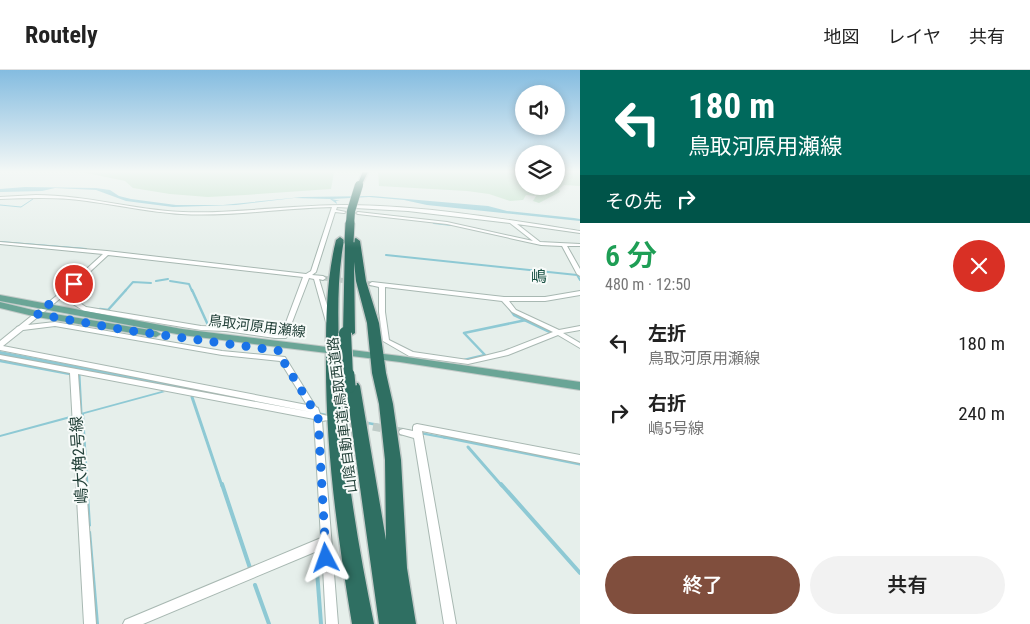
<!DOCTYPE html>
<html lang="ja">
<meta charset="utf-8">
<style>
:root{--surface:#fff;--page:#f2f2f2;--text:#222;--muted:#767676;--line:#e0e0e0;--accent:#804e3d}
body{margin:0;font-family:"Roboto Condensed","Noto Sans JP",sans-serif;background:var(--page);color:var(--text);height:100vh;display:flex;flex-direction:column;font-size:19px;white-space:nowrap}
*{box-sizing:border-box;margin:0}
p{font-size:16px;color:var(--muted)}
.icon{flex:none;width:28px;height:28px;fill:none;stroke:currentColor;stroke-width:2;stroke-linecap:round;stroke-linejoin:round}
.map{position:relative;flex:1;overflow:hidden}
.side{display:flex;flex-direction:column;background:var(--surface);width:450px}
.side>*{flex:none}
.guide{background:#00695c;color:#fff;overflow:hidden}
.fabs{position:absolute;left:515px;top:15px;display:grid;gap:10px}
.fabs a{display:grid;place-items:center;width:50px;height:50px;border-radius:50%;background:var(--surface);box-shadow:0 2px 8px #0003;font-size:25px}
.pin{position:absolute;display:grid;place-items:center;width:42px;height:42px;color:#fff;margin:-21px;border:2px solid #fff;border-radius:50%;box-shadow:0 1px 5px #0007}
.me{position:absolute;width:55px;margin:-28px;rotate:356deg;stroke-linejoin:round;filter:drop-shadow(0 0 4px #0008)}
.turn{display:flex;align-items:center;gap:18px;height:105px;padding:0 25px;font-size:22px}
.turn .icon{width:65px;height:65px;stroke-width:2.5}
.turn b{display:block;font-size:35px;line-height:42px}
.then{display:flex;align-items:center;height:48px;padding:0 25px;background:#0003;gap:10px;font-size:19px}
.round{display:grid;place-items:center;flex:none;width:52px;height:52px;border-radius:26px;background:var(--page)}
.head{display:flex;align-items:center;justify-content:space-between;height:85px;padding:0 25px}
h1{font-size:30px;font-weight:600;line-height:38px;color:#1e9e55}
.action{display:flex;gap:10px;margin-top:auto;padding:10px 25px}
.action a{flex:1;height:58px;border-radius:30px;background:var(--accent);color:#fff;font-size:20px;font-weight:600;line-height:58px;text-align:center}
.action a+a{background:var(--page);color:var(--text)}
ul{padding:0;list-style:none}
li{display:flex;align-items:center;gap:15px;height:70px;padding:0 25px}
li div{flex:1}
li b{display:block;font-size:19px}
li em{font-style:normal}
header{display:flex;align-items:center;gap:30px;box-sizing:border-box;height:70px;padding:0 25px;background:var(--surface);border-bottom:1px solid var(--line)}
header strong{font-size:24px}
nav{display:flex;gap:28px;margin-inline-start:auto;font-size:18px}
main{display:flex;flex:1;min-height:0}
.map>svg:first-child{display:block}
.green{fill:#bfe0c8}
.water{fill:#8ec9d4}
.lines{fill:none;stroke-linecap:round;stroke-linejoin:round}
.stream-far4{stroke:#8ec9d4;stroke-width:1}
.stream-far3{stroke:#8ec9d4;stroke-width:2}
.stream-far2{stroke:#8ec9d4;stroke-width:2.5}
.stream-far1{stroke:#8ec9d4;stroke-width:3}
.stream{stroke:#8ec9d4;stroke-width:4}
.minor-tunnel-far1{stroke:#bfccc8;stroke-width:5;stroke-dasharray:5 2.5;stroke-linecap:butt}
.minor-tunnel{stroke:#bfccc8;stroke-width:8;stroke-dasharray:8 4.5;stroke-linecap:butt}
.minor-casing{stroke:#a8b8b2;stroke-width:2}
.primary-casing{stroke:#c2cac8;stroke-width:2}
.motorway-casing{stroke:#c2cac8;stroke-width:3}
.minor{fill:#fff;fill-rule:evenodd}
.primary{fill:#6aa596;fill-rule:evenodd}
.motorway{fill:#2f6f62;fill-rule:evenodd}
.motorway-bridge-far3-casing{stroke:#c2cac8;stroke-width:9;stroke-linecap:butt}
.motorway-bridge-far2-casing{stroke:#c2cac8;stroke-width:11;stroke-linecap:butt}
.motorway-bridge-far1-casing{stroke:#c2cac8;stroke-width:14;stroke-linecap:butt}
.motorway-bridge-casing{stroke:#c2cac8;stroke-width:18;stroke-linecap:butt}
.motorway-bridge-far3{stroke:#2f6f62;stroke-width:8}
.motorway-bridge-far2{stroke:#2f6f62;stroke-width:9}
.motorway-bridge-far1{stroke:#2f6f62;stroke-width:12}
.motorway-bridge{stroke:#2f6f62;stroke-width:15}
.route{stroke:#1a73e8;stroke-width:9;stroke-dasharray:0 16.2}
.labels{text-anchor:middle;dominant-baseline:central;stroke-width:4;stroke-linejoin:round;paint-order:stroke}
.street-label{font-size:14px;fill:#24423a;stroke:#f7fbf9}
.quarter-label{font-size:16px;fill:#1f5548;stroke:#f7fbf9}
.near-street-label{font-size:16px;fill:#24423a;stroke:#f7fbf9}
</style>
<header>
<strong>Routely</strong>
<nav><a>地図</a><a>レイヤ</a><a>共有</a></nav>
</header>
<main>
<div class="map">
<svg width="580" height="554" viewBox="0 0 580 554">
<rect width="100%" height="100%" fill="#e6efeb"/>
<g class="green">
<polygon points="77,101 339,101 334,103 331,119 245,125 208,127 170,124 133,118 125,111"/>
<polygon points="378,101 524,101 524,116 556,116 556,101 580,101 580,116 564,115 559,119 560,122 539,133 533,131 536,126 526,125 523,130 510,131 489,124 467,121 379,116"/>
</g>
<g class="water">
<polygon points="25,117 96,118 110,120 119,126 131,129 176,135 223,135 302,127 372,126 488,136 507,141 574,148 580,149 580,151 427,135 404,130 369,127 332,129 340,131 336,131 337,134 330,129 294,128 236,135 173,137 126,131 96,120 55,118 42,121 0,122 0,119"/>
<polygon points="0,281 447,367 446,369 15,288 0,285"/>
<polygon points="162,321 165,322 84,344 91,456 89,457 82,345 0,367 0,365"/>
<polygon points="91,461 99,554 96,554 89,462"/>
</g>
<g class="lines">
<g class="stream-far4">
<polyline points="0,135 21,137 33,129"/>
<polyline points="428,152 443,154"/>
</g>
<g class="stream-far3">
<polyline points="434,153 451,155"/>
<polyline points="0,172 86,179"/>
<polyline points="386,185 577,205 580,210"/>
<polyline points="156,211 168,209"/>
<polyline points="170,211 189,214 192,221"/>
<polyline points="125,221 133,212 151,213"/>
</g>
<g class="stream-far2">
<polyline points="192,220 208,255 278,264"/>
<polyline points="100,239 108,240 126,220"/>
<polyline points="510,239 514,245 552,263"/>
<polyline points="464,290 485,285 464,263 526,250"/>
<polyline points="0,291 70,304"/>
</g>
<g class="stream-far1">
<polyline points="79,305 81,343"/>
<polyline points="192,327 222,416"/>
<polyline points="444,367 580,394"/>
<polyline points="468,377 502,416"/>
</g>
<g class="stream">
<polyline points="222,414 250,498"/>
<polyline points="501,414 580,503"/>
<polyline points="316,488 321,554"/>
<polyline points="255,515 269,554"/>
</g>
<polyline class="minor-tunnel-far1" points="323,208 372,214"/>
<polyline class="minor-tunnel" points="336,350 403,362"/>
<g class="minor-casing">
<g id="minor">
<path d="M36,125C86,125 134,140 183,142C239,144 294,134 350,135C427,136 504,149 580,161V163L517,154L540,172L580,174V176H567L580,199V206L577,204L562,176L541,175L447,154L358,144L356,143L358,142L447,152L533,171L510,153L408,141L337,137L336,140L346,142L344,143L335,142L316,202L312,205L323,206L326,208L323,210L319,209L332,252L329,254L326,252L314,209L309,208L286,268H275L226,261L201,260L84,241L62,227L28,255L55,252L222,281L285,287L316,337L318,338L320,344L328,346L329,348L328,350L322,351L338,554H326L322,479L143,554H123L125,550L321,468L314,349L78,304L96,554H84L70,303L0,289V285L311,342L0,280V271L16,258L17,257L19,256L60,223L103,184L0,174V172L107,181L306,204L311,201L332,137C282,138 231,147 181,144C149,142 118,135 87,131C58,127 29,128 0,129V127ZM108,185L303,207L282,263L275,264L226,257L201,256L86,237L66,224ZM55,256L222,285L280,291L307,335L3,276L23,260Z"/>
<path d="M372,212L504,227H545L580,221V225L545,231H509L516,240L559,260L580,256V260L563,263L580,273V278L558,265L508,285L468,294L409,286L383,271L379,242V217L370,215L369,214ZM385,217L502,231L512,242L553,262L504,281L468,290L413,282L389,270L385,242Z"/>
<polygon points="417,354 580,385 580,393 422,361 456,554 444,554 414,368 400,364 399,362 400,360 403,359 413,361 413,357 414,355"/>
</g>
</g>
<g class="primary-casing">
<g id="primary">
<polygon points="0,225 182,259 400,286 580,312 580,320 400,292 182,265 0,231"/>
<polygon points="0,232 37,241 156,261 161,264 156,267 37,247 0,238"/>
</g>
</g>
<g class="motorway-casing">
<g id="motorway">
<polygon points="363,101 368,102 361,116 357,116"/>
<path d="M340,167L344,170C337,208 338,245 339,283C341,375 356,465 374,554H352C337,464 325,374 326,283C326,245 327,207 336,170Z"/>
<polygon points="356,168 360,171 366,211 379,253 386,303 393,334 401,390 407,498 416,554 379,554 346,316 348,313 358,313 360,316 386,470 385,390 379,334 372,303 367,253 356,211 354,192 355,263 349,267 343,263 345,172"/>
</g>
</g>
<use href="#minor" class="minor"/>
<use href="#primary" class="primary"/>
<use href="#motorway" class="motorway"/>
<g class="motorway-bridge-far3-casing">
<polyline id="motorway-bridge-far3" points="350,154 351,141 359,115"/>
</g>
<g class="motorway-bridge-far2-casing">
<polyline id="motorway-bridge-far2" points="349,172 350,153"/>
</g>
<g class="motorway-bridge-far1-casing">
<polyline id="motorway-bridge-far1" points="345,263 347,306"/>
</g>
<g class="motorway-bridge-casing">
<polyline id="motorway-bridge" points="347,305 348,316"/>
</g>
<use href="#motorway-bridge-far3" class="motorway-bridge-far3"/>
<use href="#motorway-bridge-far2" class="motorway-bridge-far2"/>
<use href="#motorway-bridge-far1" class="motorway-bridge-far1"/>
<use href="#motorway-bridge" class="motorway-bridge"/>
</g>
<linearGradient id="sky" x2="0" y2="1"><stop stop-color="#84bce0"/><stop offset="0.57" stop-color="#f4f8f6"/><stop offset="1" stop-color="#f4f8f6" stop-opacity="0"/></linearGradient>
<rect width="580" height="178" fill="url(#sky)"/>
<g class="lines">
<polyline class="route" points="74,214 37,244 125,260 281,281 282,289 318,347 326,488"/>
</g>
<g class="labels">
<g class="street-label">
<text transform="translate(257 256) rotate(7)">鳥取河原用瀬線</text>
<text transform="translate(342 345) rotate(-97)">山陰自動車道;鳥取西道路</text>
</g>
<g class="quarter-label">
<text x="539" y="206">嶋</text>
</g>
<g class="near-street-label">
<text transform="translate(79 390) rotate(-94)">嶋大桷2号線</text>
</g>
</g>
</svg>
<div class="fabs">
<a><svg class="icon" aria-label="sound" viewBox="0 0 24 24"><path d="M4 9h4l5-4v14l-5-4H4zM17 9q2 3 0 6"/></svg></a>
<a><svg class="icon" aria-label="layers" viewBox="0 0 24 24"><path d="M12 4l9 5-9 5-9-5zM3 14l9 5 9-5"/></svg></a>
</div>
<div class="pin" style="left:74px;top:214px;background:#d93025"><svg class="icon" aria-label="arrive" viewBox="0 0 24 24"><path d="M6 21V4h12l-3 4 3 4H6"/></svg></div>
<svg class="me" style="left:326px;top:488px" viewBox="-20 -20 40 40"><path d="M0-17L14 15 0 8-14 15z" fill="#1a73e8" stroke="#fff" stroke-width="4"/></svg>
</div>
<section class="side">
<div class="guide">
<div class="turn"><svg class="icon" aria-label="left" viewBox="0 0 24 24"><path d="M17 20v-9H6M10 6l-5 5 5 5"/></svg><div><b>180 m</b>鳥取河原用瀬線</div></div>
<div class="then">その先<svg class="icon" aria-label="right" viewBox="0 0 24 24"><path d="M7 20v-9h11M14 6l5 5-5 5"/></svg></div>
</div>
<div class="head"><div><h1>6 分</h1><p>480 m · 12:50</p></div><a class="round" style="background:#d93025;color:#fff"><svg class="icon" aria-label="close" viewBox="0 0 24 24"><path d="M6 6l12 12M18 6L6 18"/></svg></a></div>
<ul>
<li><svg class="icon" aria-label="left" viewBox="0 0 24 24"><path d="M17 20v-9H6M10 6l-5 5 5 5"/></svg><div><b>左折</b><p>鳥取河原用瀬線</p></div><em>180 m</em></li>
<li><svg class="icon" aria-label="right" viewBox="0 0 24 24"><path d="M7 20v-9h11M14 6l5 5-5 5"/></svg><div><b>右折</b><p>嶋5号線</p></div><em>240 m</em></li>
</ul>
<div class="action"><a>終了</a><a>共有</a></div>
</section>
</main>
